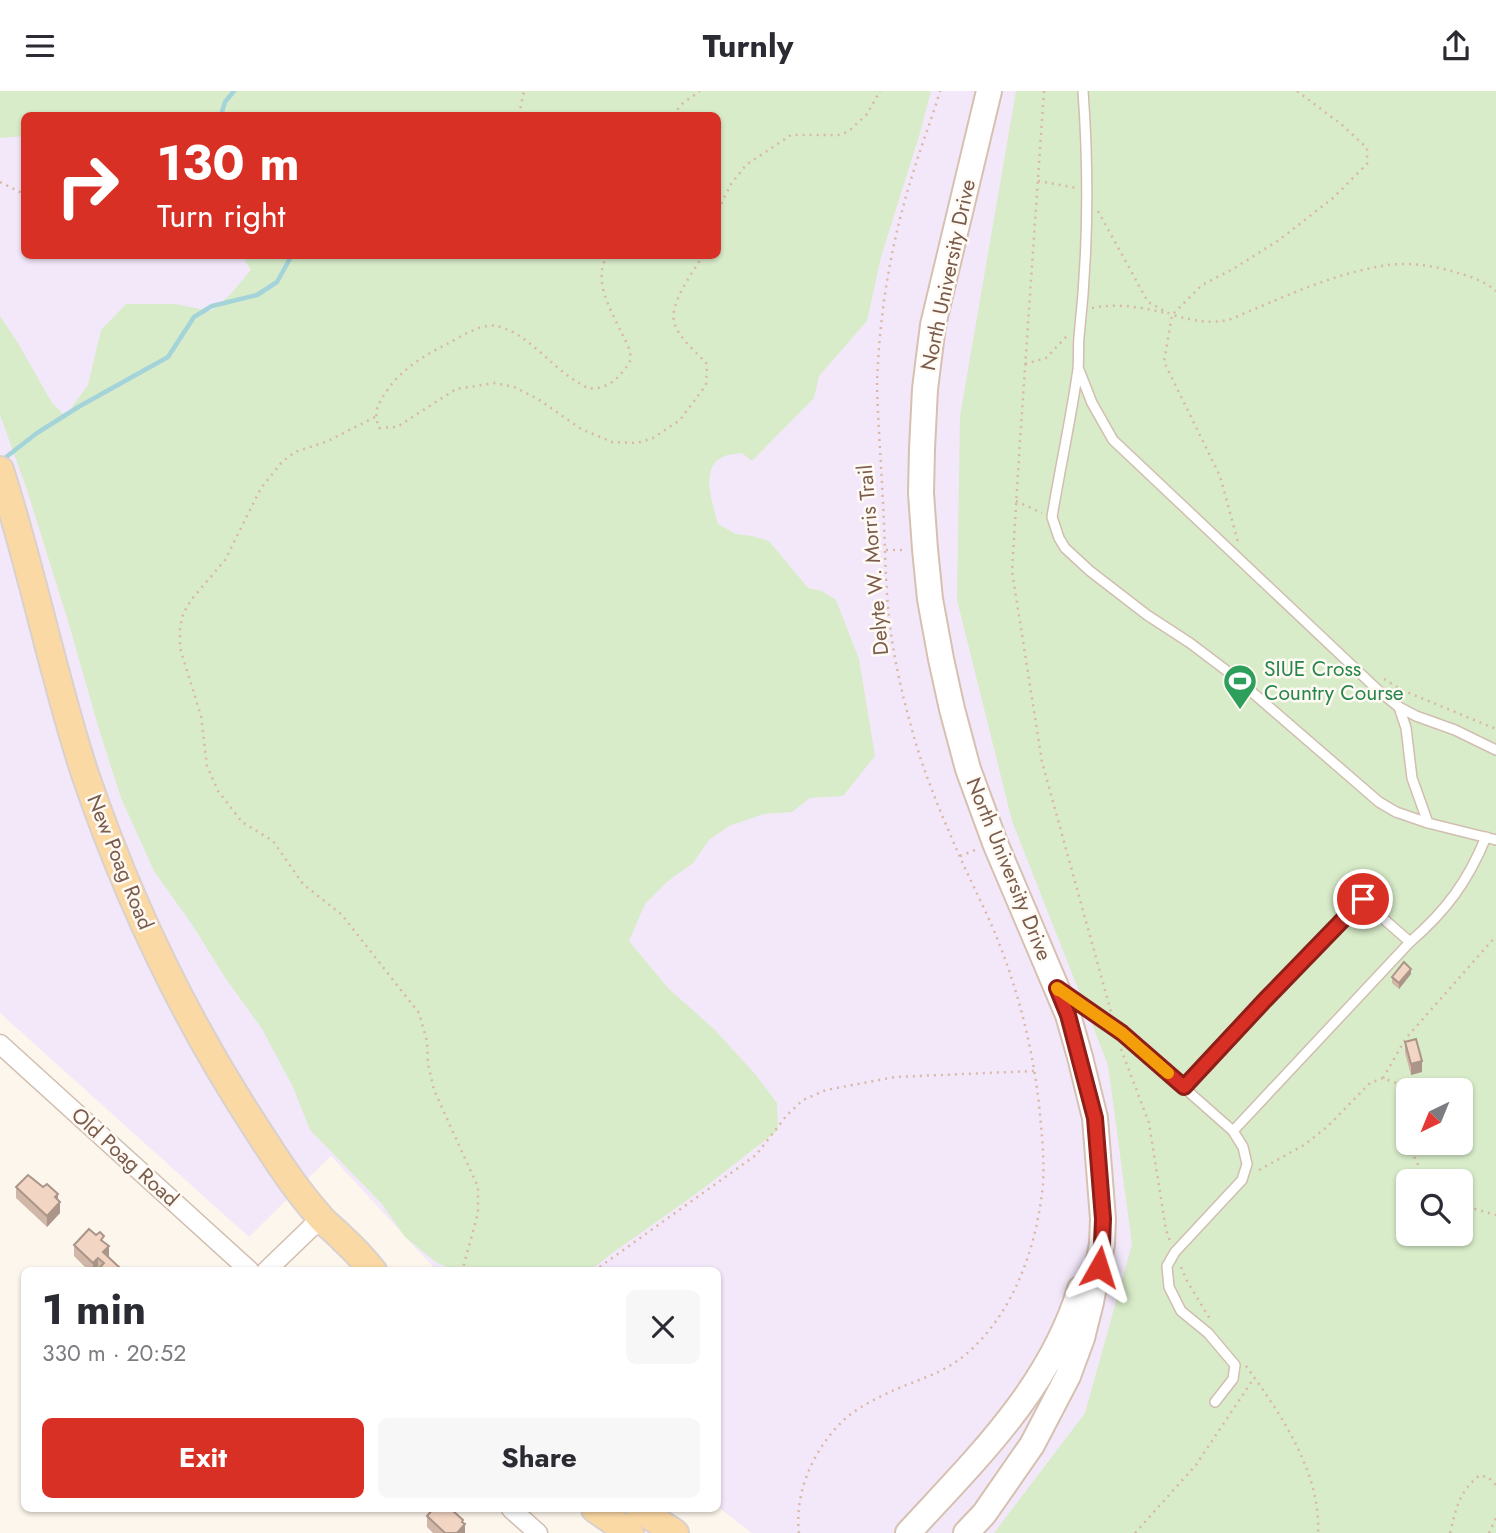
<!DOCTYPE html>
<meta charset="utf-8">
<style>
:root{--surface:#fff;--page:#f7f7f7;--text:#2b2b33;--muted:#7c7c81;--accent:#d93025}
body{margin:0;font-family:Jost,sans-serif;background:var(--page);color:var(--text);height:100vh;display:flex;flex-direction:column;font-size:26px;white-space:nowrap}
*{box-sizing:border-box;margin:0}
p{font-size:23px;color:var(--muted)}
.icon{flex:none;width:38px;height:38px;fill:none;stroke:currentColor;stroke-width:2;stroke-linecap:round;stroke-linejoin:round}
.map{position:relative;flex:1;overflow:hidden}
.side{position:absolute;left:21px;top:1176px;width:700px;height:245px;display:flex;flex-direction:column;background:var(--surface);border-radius:10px;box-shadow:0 2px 5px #0004}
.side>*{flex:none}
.banner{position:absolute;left:21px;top:21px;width:700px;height:147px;border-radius:10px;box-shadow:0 2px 5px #0004;background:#d93025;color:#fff;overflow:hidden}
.needle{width:46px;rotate:223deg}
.fabs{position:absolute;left:1396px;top:987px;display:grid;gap:14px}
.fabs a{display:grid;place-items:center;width:77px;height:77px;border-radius:10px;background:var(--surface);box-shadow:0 2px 5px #0004;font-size:35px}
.pin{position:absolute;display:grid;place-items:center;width:60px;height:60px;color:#fff;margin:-30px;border:4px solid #fff;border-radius:50%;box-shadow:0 2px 7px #0007}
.me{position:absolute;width:77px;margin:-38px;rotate:6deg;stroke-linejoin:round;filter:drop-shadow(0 0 5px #0008)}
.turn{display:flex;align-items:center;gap:24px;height:147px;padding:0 21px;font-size:32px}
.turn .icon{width:91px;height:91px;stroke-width:2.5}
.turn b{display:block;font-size:49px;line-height:60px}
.round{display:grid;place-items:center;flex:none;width:74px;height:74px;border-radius:10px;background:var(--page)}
.overview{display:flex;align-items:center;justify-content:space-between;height:119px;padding:0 21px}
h1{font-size:42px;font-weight:700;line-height:52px}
.cta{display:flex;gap:14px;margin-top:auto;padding:14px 21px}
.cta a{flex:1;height:80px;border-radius:10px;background:var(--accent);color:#fff;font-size:28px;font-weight:700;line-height:80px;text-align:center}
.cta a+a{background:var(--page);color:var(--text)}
header{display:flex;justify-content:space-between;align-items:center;height:91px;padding:0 21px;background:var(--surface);font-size:32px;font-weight:700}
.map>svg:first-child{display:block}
.education{fill:#f3e8fa;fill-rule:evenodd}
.green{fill:#d8ecc9;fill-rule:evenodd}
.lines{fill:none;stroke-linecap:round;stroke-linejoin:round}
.stream{stroke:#a5d3da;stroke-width:4.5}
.service-casing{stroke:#d1beb0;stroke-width:12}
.minor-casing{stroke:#d1beb0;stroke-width:21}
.secondary-casing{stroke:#d6c0b0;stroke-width:28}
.primary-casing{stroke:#dad1cd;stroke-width:30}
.path{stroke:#d9b8a5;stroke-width:2.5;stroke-dasharray:2 5;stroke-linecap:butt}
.service{stroke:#fff;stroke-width:9}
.minor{stroke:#fff;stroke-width:18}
.secondary{stroke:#fff;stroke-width:24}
.primary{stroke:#fbd9a5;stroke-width:26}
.wall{fill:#d1b7a8}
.shaded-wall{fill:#aa9588}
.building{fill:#f3d5c3;stroke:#aa9588;stroke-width:2}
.route-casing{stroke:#8d1f18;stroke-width:18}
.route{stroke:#d93025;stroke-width:12}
.slow{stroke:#f59e0b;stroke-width:12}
.labels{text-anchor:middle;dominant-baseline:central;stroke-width:5;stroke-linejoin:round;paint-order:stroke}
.street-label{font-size:21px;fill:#7a5c4d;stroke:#fffaf3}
.leisure-label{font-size:21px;fill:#27864d;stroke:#fffaf3;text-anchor:start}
</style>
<header><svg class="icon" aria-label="menu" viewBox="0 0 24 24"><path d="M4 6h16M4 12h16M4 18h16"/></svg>Turnly<svg class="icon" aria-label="share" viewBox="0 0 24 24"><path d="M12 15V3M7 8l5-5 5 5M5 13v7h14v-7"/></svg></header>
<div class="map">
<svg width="1496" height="1442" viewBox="0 0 1496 1442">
<rect width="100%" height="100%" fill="#fdf6ec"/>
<path class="education" d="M0,0H1496V1442H752L718,1416V1180L436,1179L331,1065L249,1146L0,922ZM24,24H718V164H24ZM1409,999H1461V1052H1409ZM1409,1090H1461V1143H1409Z"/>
<g class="green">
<path d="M0,0H931L920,42L881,166L867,230L819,285L814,307L752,370L742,362C737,363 730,363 725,365C698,375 713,413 718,433L736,443L752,445L769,450L808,497L822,500L836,509L859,568L875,665L843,705L810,707L792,721L764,723L729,735L709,749L693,772L668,790L645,813L629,850L669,898L714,938L756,984L777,1012L778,1039L700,1100L611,1163L591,1179H456L437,1172L405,1146L382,1113L310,1039L293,996L262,938L224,885L193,835L154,780L121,707L98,635L68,530L26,396L0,324V225L18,252L52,312L65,325L88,294L101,239L126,213H175L211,220L230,204L251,179L242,165L718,164V24H24V45L0,47Z"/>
<path d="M1016,0H1496V1442H994L1085,1322L1132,1153L1108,974L1012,730L957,509L960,325ZM1409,999H1461V1052H1409ZM1409,1090H1461V1143H1409Z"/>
</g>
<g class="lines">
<g class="stream">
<polyline points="221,24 225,11 234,0"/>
<polyline points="1,370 37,342 80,315 168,266 194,226 212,215 257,204 277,191 292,164"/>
</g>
<g class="service-casing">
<g id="service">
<path d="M1083,0C1089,82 1088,165 1079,246C1078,257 1079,268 1078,278C1071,328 1060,377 1052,426L1059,447L1065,457L1090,480L1147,524L1190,552L1231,583L1379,711L1396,721L1428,732"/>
<polyline points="1079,279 1092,312 1113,349 1380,601 1399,616 1416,625 1455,639 1496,659"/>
<polyline points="1399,616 1406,637 1412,687 1428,732 1496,749"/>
<path d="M1067,904L1122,942L1233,1040L1410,851C1446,820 1468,790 1486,746"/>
<polyline points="1184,996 1266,907 1362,809 1410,851"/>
<polyline points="1215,1311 1233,1288 1235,1274 1208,1242 1181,1220 1169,1196 1167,1175 1175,1161 1242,1089 1247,1073 1243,1056 1233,1040"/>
</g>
</g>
<g class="minor-casing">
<g id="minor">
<polyline points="0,953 250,1180"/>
<polyline points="266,1180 321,1127"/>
<polyline points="511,1418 538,1442"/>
</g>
</g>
<g class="secondary-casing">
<g id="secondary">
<path d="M908,1442C976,1368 1050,1297 1080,1198"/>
<polyline points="966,1442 984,1423 1032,1354 1068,1285 1082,1247 1091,1211 1102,1153 1103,1128 1095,1027 1080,966 1068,924 995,752 968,678 952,618 941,568 930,508 925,458 921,402 922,358 925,298 933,234 989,0"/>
</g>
</g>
<g class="primary-casing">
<g id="primary">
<path d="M0,379C32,478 52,581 84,680C126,804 182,923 253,1032C274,1065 295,1098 321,1127C328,1135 337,1141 344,1149C354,1158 364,1169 373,1180"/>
<polyline points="595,1418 630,1442"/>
<polyline points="639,1418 675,1442"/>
</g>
</g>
<g class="path">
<polyline points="1044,0 1020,350 1012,480 1042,671 1111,921"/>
<path d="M1297,0L1341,33L1367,57V73L1333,107L1279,149L1233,178L1202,194L1172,224C1194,229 1208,234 1231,228C1282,207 1333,182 1388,174C1411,171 1436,175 1458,182C1470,185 1486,191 1496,200"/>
<polyline points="519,24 524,0"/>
<polyline points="673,24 683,12 700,0"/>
<polyline points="1038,90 1077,97"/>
<polyline points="0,91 24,103"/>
<polyline points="718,119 731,93 746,74 791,44 840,44 849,40 867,23 880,0"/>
<polyline points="1098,120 1148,211 1172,224 1164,271 1220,385 1238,451"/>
<path d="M607,164C592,192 612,220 623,245C627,252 632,261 630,270C628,275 621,283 617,287C611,294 597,299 588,297C585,296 582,293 579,292C552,277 526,240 496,235C481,232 460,246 447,253C425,264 402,278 388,298C378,313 373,320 379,337L397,336L456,298L495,292L514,296L538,308L581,338L612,351L637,352L653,347L680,329L706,294L707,273C696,261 681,249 675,234C667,214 693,182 703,164"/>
<path d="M1092,217C1117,212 1141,216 1165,222"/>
<polyline points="1025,273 1046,267 1067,245"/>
<polyline points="375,326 328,350 295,361 282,371 261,397 225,469 191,509 183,523 180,537 180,557 201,625 207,675 218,700 242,731 273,750 303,793 342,824 419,922 427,950 428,973 434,999 478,1096 478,1122 463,1177 466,1180"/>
<polyline points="1016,410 1042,422"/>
<polyline points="886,459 907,459"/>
<polyline points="1384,588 1402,599 1496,638"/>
<polyline points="960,765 978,758"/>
<polyline points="1121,958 1149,1032 1166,1139 1170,1150"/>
<polyline points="1383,987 1406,947 1496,845"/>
<polyline points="1412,1052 1415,1068 1427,1090"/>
<polyline points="1259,1079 1304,1054 1327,1036 1370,992 1383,987 1396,992 1403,1006 1409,1036"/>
<polyline points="1461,1114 1496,1124"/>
<polyline points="1181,1176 1187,1190 1210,1228"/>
<polyline points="594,1180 756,1064 787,1024 803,1009 826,999 895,986 1034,980"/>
<path d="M1246,1275C1280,1322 1321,1381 1318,1442"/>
<path d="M799,1442C794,1400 815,1355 846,1327C859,1316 875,1308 890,1301C915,1289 943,1283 965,1264C1014,1223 1037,1155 1043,1093C1044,1073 1043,1054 1041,1035C1036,969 1020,903 995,842C984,816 971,791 960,766C942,725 924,683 912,639C902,603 893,564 889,526C885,488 885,449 883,411C881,372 878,333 877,295C879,223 891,151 913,82C921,55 932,28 940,0"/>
<polyline points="1135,1442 1196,1374 1254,1287"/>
<path d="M1450,1442C1456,1418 1459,1400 1480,1384L1489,1387L1496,1394"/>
<polyline points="1489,1442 1496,1427"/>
</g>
<use href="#service" class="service"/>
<use href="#minor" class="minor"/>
<use href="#secondary" class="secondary"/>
<use href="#primary" class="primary"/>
</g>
<g class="wall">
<polygon points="1411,883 1399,898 1392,892 1392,886"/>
<polygon points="1405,951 1422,981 1411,984 1405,962"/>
<polygon points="16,1096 58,1109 60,1122 47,1136 16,1107"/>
<polygon points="104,1151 108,1166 120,1180 98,1180 98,1178 97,1180 89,1180 74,1165 74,1154"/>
<polygon points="454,1418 454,1421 463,1432 465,1442 433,1442 427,1436 427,1425"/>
</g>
<g class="shaded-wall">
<polygon points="1411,878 1411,883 1399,898 1399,892"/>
<polygon points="1422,970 1422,981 1411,984 1411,973"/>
<polygon points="58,1103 58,1113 60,1111 60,1122 47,1136 47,1125 55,1106"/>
<polygon points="109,1155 109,1166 103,1161"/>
<polygon points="98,1167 98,1178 97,1180 93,1180 93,1172"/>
<polygon points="463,1429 463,1435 465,1433 465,1442 457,1442"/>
</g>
<g class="building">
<polygon points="1404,871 1411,878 1399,892 1392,886"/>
<polygon points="1416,948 1422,970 1411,973 1405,951"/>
<polygon points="28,1084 43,1096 47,1093 58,1103 55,1106 60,1111 47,1125 16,1096"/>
<polygon points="89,1138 96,1144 100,1141 104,1145 101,1149 109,1155 103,1161 120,1177 117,1180 99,1180 98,1178 104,1172 98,1167 93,1172 74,1154"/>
<polygon points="433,1418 453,1418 452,1419 463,1429 462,1431 465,1433 457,1442 445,1442 427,1425"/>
</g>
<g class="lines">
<g class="route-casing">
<polyline id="route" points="1099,1176 1102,1153 1103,1128 1095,1027 1068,924 1057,897 1122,942 1184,996 1266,908 1363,808"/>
</g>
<use href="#route" class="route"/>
<polyline class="slow" points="1058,899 1057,897 1122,942 1168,982"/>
</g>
<defs>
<g id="stadium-pin" transform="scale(1.75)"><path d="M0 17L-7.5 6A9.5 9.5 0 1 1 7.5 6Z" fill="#2e9e5b" stroke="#fffaf3"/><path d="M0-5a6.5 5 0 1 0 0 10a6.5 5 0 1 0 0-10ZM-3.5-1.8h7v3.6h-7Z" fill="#fff"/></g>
</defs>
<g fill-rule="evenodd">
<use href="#stadium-pin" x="1240" y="590"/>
</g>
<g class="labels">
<g class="street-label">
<text transform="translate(948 184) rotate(-78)">North University Drive</text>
<text transform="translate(873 469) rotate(-95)">Delyte W. Morris Trail</text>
<text transform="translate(120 771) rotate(68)">New Poag Road</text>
<text transform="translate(1009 778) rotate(68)">North University Drive</text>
<text transform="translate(125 1066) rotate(42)">Old Poag Road</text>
</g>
<g class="leisure-label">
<text x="1264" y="578">SIUE Cross<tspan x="1264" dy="24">Country Course</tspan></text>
</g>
</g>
</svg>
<div class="fabs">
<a><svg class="needle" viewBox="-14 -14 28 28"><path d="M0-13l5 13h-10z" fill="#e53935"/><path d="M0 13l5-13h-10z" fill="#7c7c81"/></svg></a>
<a><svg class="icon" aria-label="search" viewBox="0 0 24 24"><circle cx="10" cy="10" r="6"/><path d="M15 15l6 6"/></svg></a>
</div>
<div class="pin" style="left:1363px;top:808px;background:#d93025"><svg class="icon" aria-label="arrive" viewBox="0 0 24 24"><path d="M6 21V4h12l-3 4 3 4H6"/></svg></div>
<svg class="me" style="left:1099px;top:1176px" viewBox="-20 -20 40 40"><path d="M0-17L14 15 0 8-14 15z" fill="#d93025" stroke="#fff" stroke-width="4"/></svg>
<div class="banner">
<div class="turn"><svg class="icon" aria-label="right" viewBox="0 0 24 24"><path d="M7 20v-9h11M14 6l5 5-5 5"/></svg><div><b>130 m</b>Turn right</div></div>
</div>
<section class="side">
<div class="overview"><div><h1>1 min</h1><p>330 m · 20:52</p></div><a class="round"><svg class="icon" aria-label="close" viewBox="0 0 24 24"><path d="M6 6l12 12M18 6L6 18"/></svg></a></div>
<div class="cta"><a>Exit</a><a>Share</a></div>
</section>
</div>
